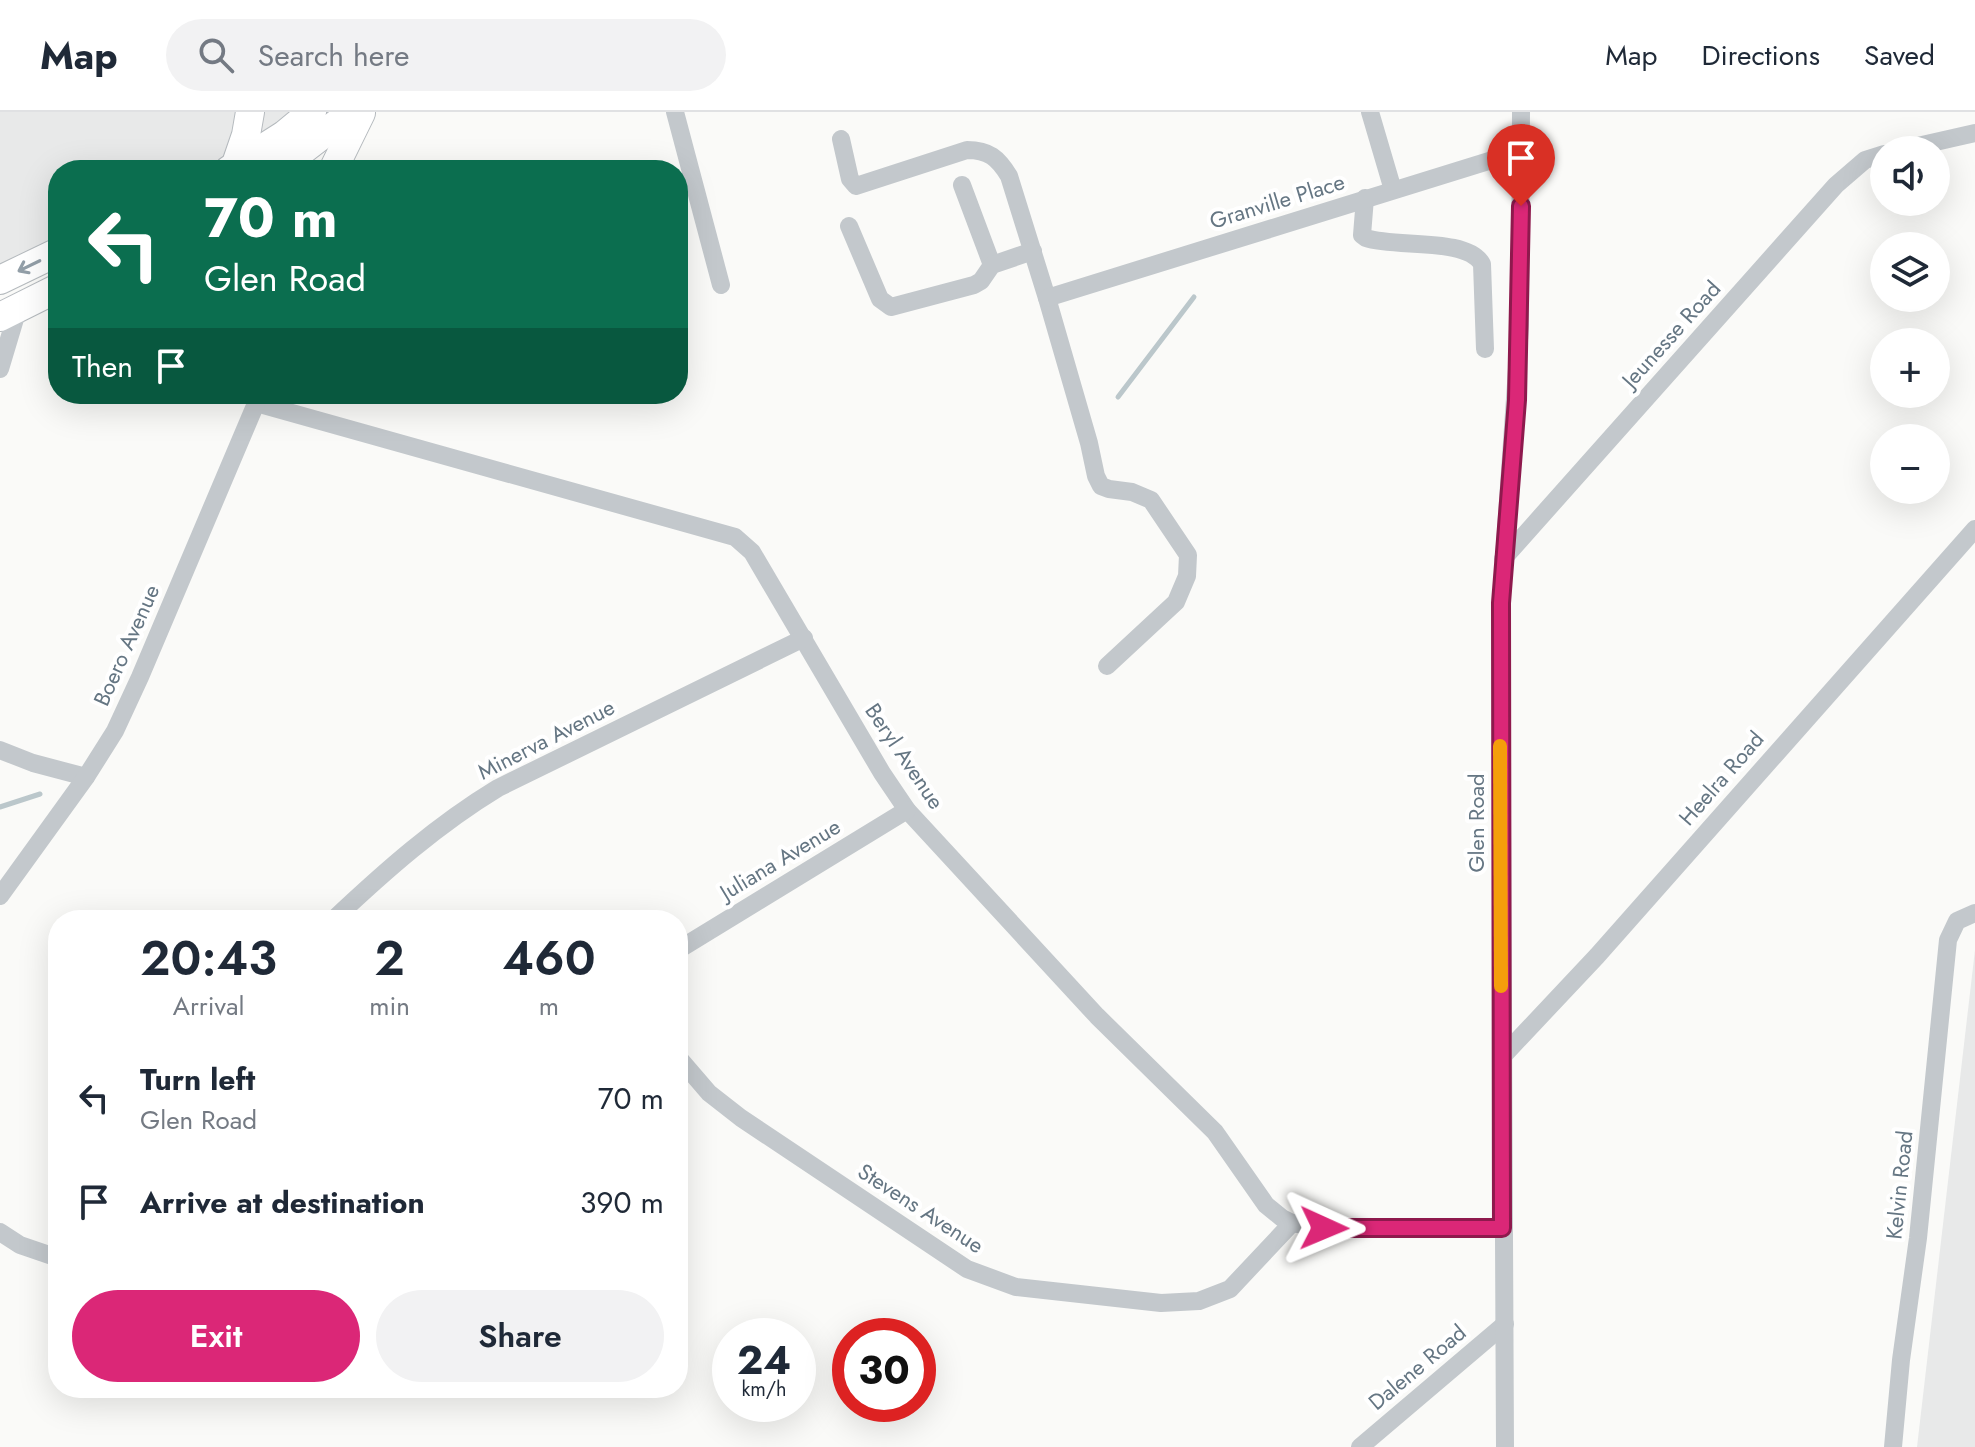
<!DOCTYPE html>
<meta charset="utf-8">
<style>
:root{--surface:#fff;--page:#f2f2f3;--text:#1f2937;--muted:#747a83;--line:#e0e1e3;--accent:#db2777}
body{margin:0;font-family:Jost,sans-serif;background:var(--page);color:var(--text);height:100vh;display:flex;flex-direction:column;font-size:30px;white-space:nowrap}
*{box-sizing:border-box;margin:0}
p{font-size:26px;color:var(--muted)}
.icon{flex:none;width:44px;height:44px;fill:none;stroke:currentColor;stroke-width:2;stroke-linecap:round;stroke-linejoin:round}
.map{position:relative;flex:1;overflow:hidden}
.drawer{position:absolute;left:48px;top:798px;width:640px;height:488px;display:flex;flex-direction:column;background:var(--surface);border-radius:32px;box-shadow:0 8px 32px #0002}
.drawer>*{flex:none}
.top-card{position:absolute;left:48px;top:48px;width:640px;height:244px;border-radius:32px;box-shadow:0 8px 32px #0002;background:#0b6e4f;color:#fff;overflow:hidden}
.buttons{position:absolute;left:1870px;top:24px;display:grid;gap:16px}
.buttons a{display:grid;place-items:center;width:80px;height:80px;border-radius:50%;background:var(--surface);box-shadow:0 8px 32px #0002;font-size:40px}
.speed{position:absolute;left:712px;top:1206px;display:flex;gap:16px;font-size:40px;font-weight:700;text-align:center}
.speed>*{display:grid;place-content:center;width:104px;height:104px;border-radius:50%;background:var(--surface);box-shadow:0 8px 32px #0002;line-height:1}
.speed small{font-size:20px;font-weight:400}
.speed .limit{border:12px solid #d22;background:#fff;color:#111}
.pin{position:absolute;display:grid;place-items:center;width:68px;height:68px;color:#fff;margin:-82px -34px;border-radius:50% 50% 50% 0;rotate:-45deg;box-shadow:0 0 8px #0007}
.pin .icon{rotate:45deg}
.me{position:absolute;width:88px;margin:-44px;rotate:91deg;stroke-linejoin:round;filter:drop-shadow(0 0 6px #0008)}
.turn{display:flex;align-items:center;gap:28px;height:168px;padding:0 24px;font-size:36px}
.turn .icon{width:104px;height:104px;stroke-width:2.5}
.turn b{display:block;font-size:56px;line-height:68px}
.then{display:flex;align-items:center;height:76px;padding:0 24px;background:#0003;gap:16px;font-size:30px}
.eta{display:flex;justify-content:space-evenly;align-items:center;height:136px;text-align:center}
.eta b{font-size:48px;font-weight:600;line-height:56px}
.primary-button{display:flex;gap:16px;margin-top:auto;padding:16px 24px}
.primary-button a{flex:1;height:92px;border-radius:48px;background:var(--accent);color:#fff;font-size:32px;font-weight:600;line-height:92px;text-align:center}
.primary-button a+a{background:var(--page);color:var(--text)}
ul{padding:0;list-style:none}
li{display:flex;align-items:center;gap:24px;height:104px;padding:0 24px}
li div{flex:1}
li b{display:block;font-size:30px}
li em{font-style:normal}
header{display:flex;align-items:center;gap:48px;box-sizing:border-box;height:112px;padding:0 40px;background:var(--surface);border-bottom:2px solid var(--line)}
header strong{font-size:38px}
nav{display:flex;gap:44px;margin-inline-start:auto;font-size:28px}
.search{width:560px;height:72px;background:var(--page);display:flex;align-items:center;gap:20px;box-sizing:border-box;padding:0 28px;border-radius:44px;color:var(--muted);font-size:30px}
.map>svg:first-child{display:block}
.built{fill:#e8e9e9}
.lines{fill:none;stroke-linecap:round;stroke-linejoin:round}
.stream{stroke:#bbc7cb;stroke-width:5}
.primary-casing{stroke:#b5babe;stroke-width:30}
.street{stroke:#c3c8cc;stroke-width:18}
.primary{stroke:#fff;stroke-width:28}
.oneway{stroke:#939fa8}
.route-casing{stroke:#8e194d;stroke-width:20}
.route{stroke:#db2777;stroke-width:14}
.slow{stroke:#f59e0b;stroke-width:14}
.labels{text-anchor:middle;dominant-baseline:central;stroke-width:8;stroke-linejoin:round;paint-order:stroke}
.street-label{font-size:22px;fill:#657683;stroke:#fff}
</style>
<header>
<strong>Map</strong>
<div class="search"><svg class="icon" aria-label="search" viewBox="0 0 24 24"><circle cx="10" cy="10" r="6"/><path d="M15 15l6 6"/></svg>Search here</div>
<nav><a>Map</a><a>Directions</a><a>Saved</a></nav>
</header>
<div class="map">
<svg width="1975" height="1335" viewBox="0 0 1975 1335">
<rect width="100%" height="100%" fill="#fafaf8"/>
<g class="built">
<polygon points="0,0 345,0 242,58 58,58 58,131 0,154"/>
<polygon points="1975,838 1975,1335 1917,1335"/>
</g>
<g class="lines">
<g class="stream">
<polyline points="1118,285 1194,185"/>
<polyline points="0,695 40,682"/>
</g>
<g class="primary-casing">
<g id="primary">
<polyline points="235,55 246,23 250,0"/>
<polyline points="229,58 284,23 312,0"/>
<polyline points="277,58 352,0"/>
<polyline points="333,58 361,1"/>
<polyline points="0,168 58,140"/>
<polyline points="0,205 58,176"/>
</g>
</g>
<g class="street">
<polyline points="675,0 721,173"/>
<polyline points="1370,0 1393,78"/>
<path d="M841,27L850,67L856,74L967,38C989,38 998,46 1009,64L1047,186L1089,331L1096,364L1101,374L1109,377L1132,380L1151,388L1188,443L1187,464L1176,490L1107,554"/>
<polyline points="1900,38 1975,21"/>
<polyline points="962,73 992,153"/>
<path d="M1365,86L1362,123L1366,126C1395,136 1467,125 1482,152L1485,237"/>
<polyline points="849,114 880,187 891,195 974,173 981,169 992,153 1033,139"/>
<polyline points="1047,186 1521,39"/>
<polyline points="0,257 18,197"/>
<polyline points="256,291 735,425 752,440 882,661 907,698 1097,904 1215,1020 1266,1093 1282,1106 1292,1111 1324,1116 1502,1116"/>
<polyline points="1503,447 1836,73 1865,48 1884,42"/>
<polyline points="0,638 33,651 86,665"/>
<polyline points="0,784 86,665 115,619 140,565 260,282"/>
<path d="M333,808C385,759 437,713 498,676L804,526"/>
<polyline points="678,838 907,698"/>
<polyline points="678,945 709,981 741,1006 967,1157 1016,1175 1161,1191 1199,1189 1230,1177 1292,1111"/>
<polyline points="1502,945 1597,844 1975,417"/>
<polyline points="0,1120 20,1133 58,1146"/>
<polyline points="1360,1335 1505,1212"/>
<polyline points="1505,1335 1501,491 1520,213 1521,0"/>
<polyline points="1893,1335 1901,1248 1918,1126 1948,828 1957,809 1975,801"/>
</g>
<use href="#primary" class="primary"/>
</g>
<defs><path id="oneway-shaft" d="M-6 0H5M1.5-3L5.5 0L1.5 3" fill="none" stroke-width="1.6" stroke-linecap="round" stroke-linejoin="round" transform="scale(2)"/></defs>
<use class="oneway" href="#oneway-shaft" transform="translate(29 154) rotate(154)"/>
<g class="lines">
<g class="route-casing">
<polyline id="route" points="1324,1116 1502,1116 1501,491 1517,288 1521,94"/>
</g>
<use href="#route" class="route"/>
<polyline class="slow" points="1500,634 1501,874"/>
</g>
<g class="labels">
<g class="street-label">
<text transform="translate(1277 89) rotate(-17)">Granville Place</text>
<text transform="translate(1671 222) rotate(-48)">Jeunesse Road</text>
<text transform="translate(126 533) rotate(-66)">Boero Avenue</text>
<text transform="translate(546 627) rotate(-27)">Minerva Avenue</text>
<text transform="translate(905 644) rotate(56)">Beryl Avenue</text>
<text transform="translate(1721 666) rotate(-49)">Heelra Road</text>
<text transform="translate(1476 711) rotate(-90)">Glen Road</text>
<text transform="translate(780 747) rotate(-31)">Juliana Avenue</text>
<text transform="translate(1899 1073) rotate(-84)">Kelvin Road</text>
<text transform="translate(921 1096) rotate(33)">Stevens Avenue</text>
<text transform="translate(1417 1255) rotate(-40)">Dalene Road</text>
</g>
</g>
</svg>
<div class="buttons">
<a><svg class="icon" aria-label="sound" viewBox="0 0 24 24"><path d="M4 9h4l5-4v14l-5-4H4zM17 9q2 3 0 6"/></svg></a>
<a><svg class="icon" aria-label="layers" viewBox="0 0 24 24"><path d="M12 4l9 5-9 5-9-5zM3 14l9 5 9-5"/></svg></a>
<a>+</a>
<a>−</a>
</div>
<div class="speed"><div>24<small>km/h</small></div><div class="limit">30</div></div>
<div class="pin" style="left:1521px;top:94px;background:#d93025"><svg class="icon" aria-label="arrive" viewBox="0 0 24 24"><path d="M6 21V4h12l-3 4 3 4H6"/></svg></div>
<svg class="me" style="left:1324px;top:1116px" viewBox="-20 -20 40 40"><path d="M0-17L14 15 0 8-14 15z" fill="#db2777" stroke="#fff" stroke-width="4"/></svg>
<div class="top-card">
<div class="turn"><svg class="icon" aria-label="left" viewBox="0 0 24 24"><path d="M17 20v-9H6M10 6l-5 5 5 5"/></svg><div><b>70 m</b>Glen Road</div></div>
<div class="then">Then<svg class="icon" aria-label="arrive" viewBox="0 0 24 24"><path d="M6 21V4h12l-3 4 3 4H6"/></svg></div>
</div>
<section class="drawer">
<div class="eta">
<div><b>20:43</b><p>Arrival</p></div>
<div><b>2</b><p>min</p></div>
<div><b>460</b><p>m</p></div>
</div>
<ul>
<li><svg class="icon" aria-label="left" viewBox="0 0 24 24"><path d="M17 20v-9H6M10 6l-5 5 5 5"/></svg><div><b>Turn left</b><p>Glen Road</p></div><em>70 m</em></li>
<li><svg class="icon" aria-label="arrive" viewBox="0 0 24 24"><path d="M6 21V4h12l-3 4 3 4H6"/></svg><div><b>Arrive at destination</b></div><em>390 m</em></li>
</ul>
<div class="primary-button"><a>Exit</a><a>Share</a></div>
</section>
</div>
